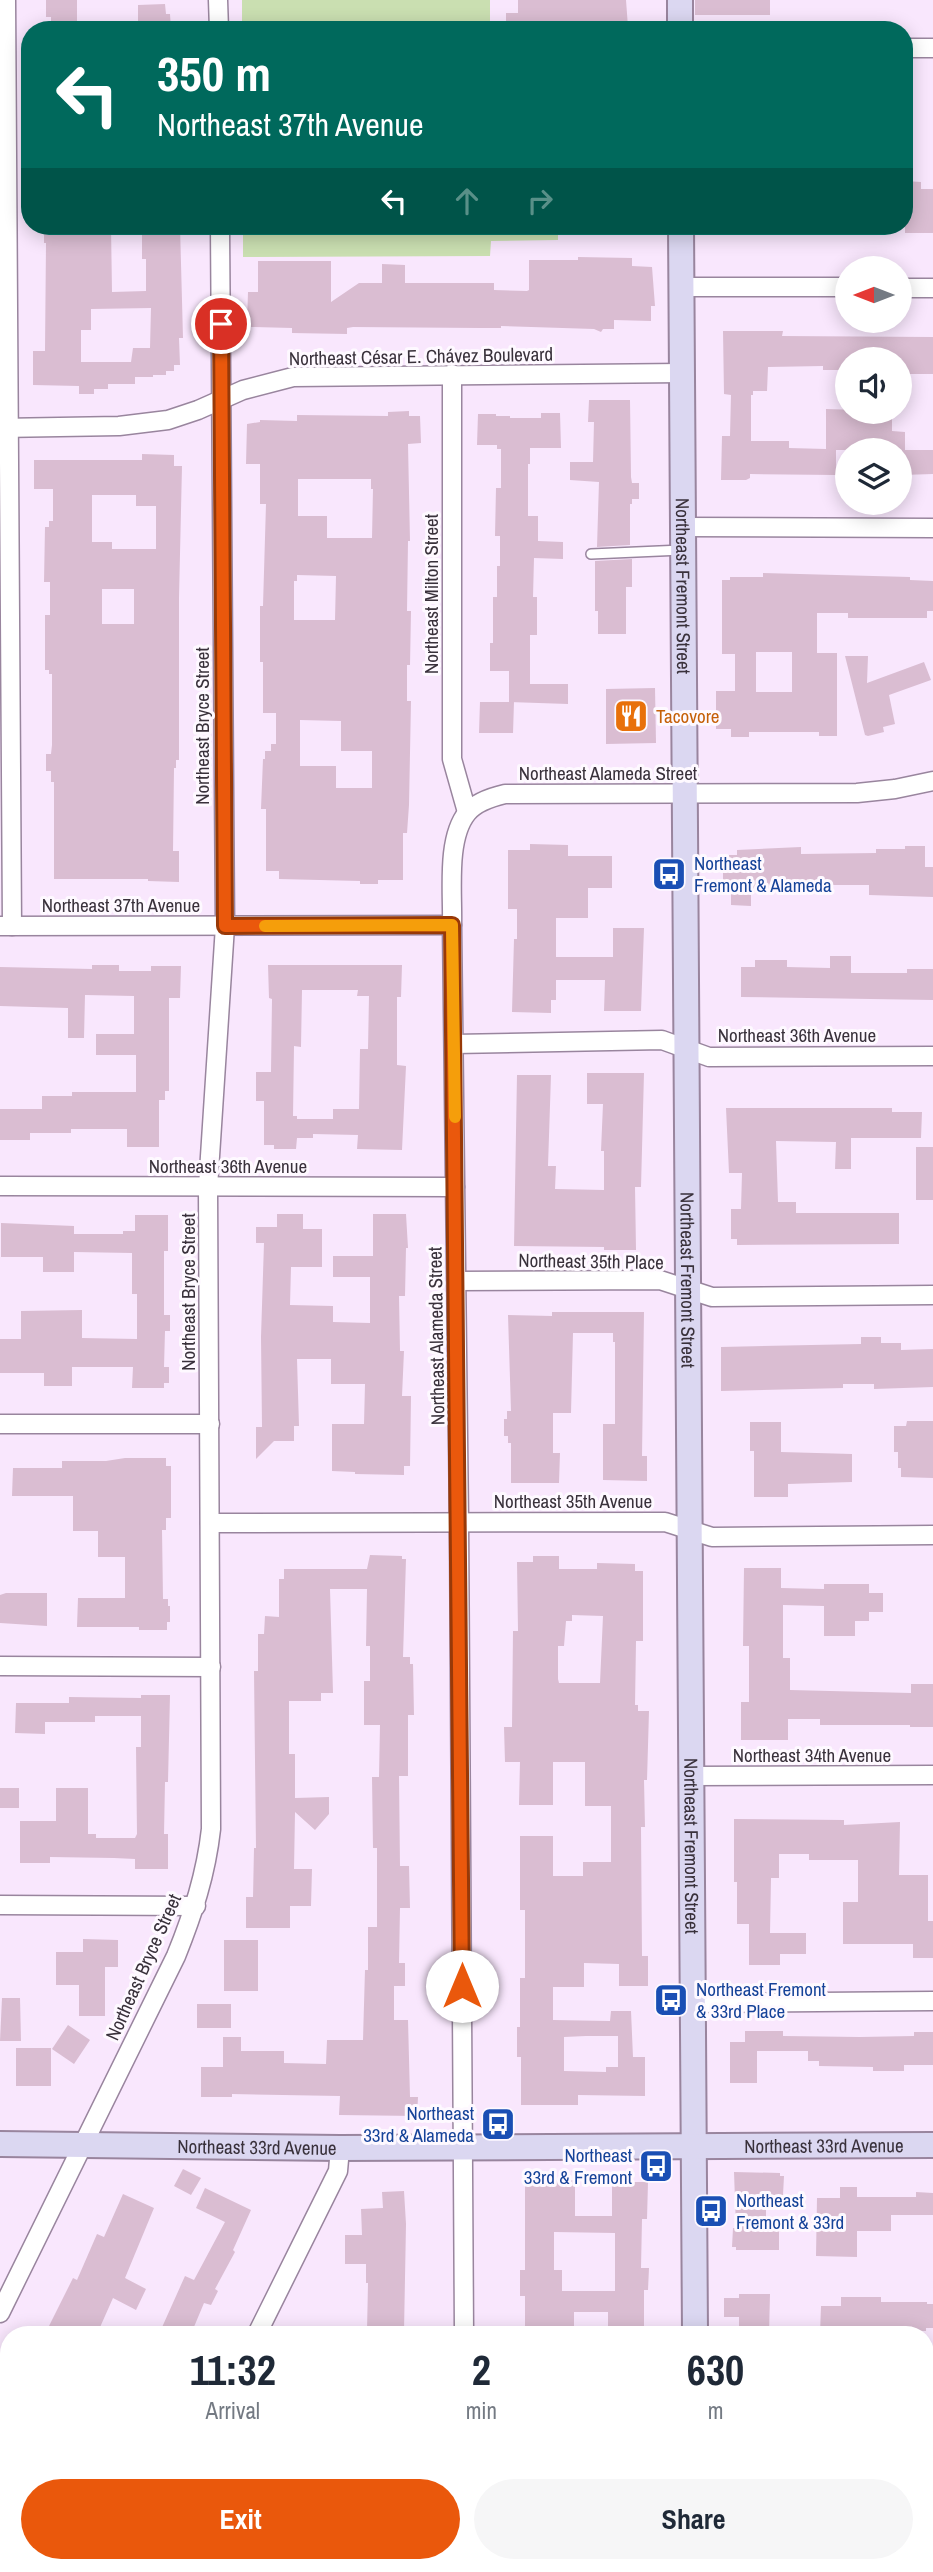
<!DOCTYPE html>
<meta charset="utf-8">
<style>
:root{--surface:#fff;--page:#f6f6f7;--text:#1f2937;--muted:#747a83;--accent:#ea580c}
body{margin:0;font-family:"Archivo Narrow",sans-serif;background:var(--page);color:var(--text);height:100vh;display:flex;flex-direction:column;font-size:26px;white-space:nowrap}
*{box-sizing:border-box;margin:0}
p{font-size:23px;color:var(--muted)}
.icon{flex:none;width:38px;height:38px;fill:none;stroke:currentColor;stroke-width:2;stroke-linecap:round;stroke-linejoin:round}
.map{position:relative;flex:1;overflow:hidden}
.drawer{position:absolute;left:0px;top:2326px;width:934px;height:247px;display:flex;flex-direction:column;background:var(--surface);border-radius:28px 28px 0 0;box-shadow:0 4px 18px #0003}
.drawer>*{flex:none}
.guide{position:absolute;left:21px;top:21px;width:892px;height:214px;border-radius:28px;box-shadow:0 4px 18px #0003;background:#00695c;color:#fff;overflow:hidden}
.needle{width:46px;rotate:270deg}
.controls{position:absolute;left:835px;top:256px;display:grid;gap:14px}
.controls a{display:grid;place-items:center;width:77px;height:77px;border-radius:50%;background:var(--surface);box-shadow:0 4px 18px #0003;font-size:35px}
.pin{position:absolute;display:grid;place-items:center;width:60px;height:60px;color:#fff;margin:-30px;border:4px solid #fff;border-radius:50%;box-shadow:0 2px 7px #0007}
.me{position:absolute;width:77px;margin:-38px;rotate:0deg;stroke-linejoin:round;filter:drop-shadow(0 0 5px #0008)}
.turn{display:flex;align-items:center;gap:24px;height:147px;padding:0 21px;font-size:32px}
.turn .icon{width:91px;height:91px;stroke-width:2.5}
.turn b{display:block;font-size:49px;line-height:60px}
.lanes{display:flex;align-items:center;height:66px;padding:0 21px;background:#0003;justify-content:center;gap:35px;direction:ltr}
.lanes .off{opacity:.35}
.eta{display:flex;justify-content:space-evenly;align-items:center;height:119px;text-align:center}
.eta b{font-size:42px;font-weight:800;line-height:49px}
.primary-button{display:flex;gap:14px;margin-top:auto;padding:14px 21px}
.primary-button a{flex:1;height:80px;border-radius:42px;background:var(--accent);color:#fff;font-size:28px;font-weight:800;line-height:80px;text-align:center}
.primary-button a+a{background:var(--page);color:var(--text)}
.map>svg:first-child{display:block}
.green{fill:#cadfb1}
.building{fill:#dabdd2;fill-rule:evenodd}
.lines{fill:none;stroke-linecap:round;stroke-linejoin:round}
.lane-casing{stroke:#99859e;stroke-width:12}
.street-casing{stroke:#99859e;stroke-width:21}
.secondary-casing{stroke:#99859e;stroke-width:28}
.lane{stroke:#fff;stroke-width:9}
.street{stroke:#fff;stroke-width:18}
.secondary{stroke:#dbd7f1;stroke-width:24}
.route-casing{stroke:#983908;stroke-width:18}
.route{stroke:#ea580c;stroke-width:12}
.slow{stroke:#f59e0b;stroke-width:12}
.labels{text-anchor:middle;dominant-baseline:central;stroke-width:6;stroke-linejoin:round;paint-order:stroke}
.street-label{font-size:19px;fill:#39313b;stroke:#fef9ff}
.food-label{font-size:19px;fill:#c56008;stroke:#fef9ff;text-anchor:start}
.transit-label{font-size:19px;fill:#164399;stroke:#fef9ff;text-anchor:start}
</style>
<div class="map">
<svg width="933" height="2572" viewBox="0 0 933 2572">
<rect width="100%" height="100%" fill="#f9e7fd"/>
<g class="green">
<rect x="242" y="0" width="248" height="30"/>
<polygon points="243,226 558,226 558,240 491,241 490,256 243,257"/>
</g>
<g class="building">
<polygon points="46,0 77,0 77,27 51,27 51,17 46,17"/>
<polygon points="518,0 626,0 628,27 625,27 625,30 506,30 506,13 518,13"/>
<rect x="695" y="0" width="75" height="15"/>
<polygon points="165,4 166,14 170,14 171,30 138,30 138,5"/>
<polygon points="905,181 921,182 921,189 933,189 933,233 905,233"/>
<path d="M44,226H111L112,292L146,291V259H142V228H149V226H180L183,338H179L180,365H174V371H166V375H153V377H135V384H108V389H94V394H79V386L33,385V351H45L46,243H44ZM151,308L150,348H133L131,362H81V330H91V309Z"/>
<polygon points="578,257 632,258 632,266 652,267 655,306 651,306 651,321 614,320 614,329 603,329 601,332 594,329 501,326 501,328 480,328 353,327 347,328 347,334 292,333 292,328 251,327 251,323 247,323 248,292 258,292 258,261 331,261 331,302 359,283 382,283 382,264 405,265 405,283 494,283 494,290 527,291 529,290 529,260 578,260"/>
<polygon points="723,331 783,331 782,336 933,337 933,374 900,374 900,359 847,359 847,370 823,370 823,366 768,367 767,391 753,391 753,395 751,395 751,441 789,441 789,448 826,449 826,409 892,411 892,431 905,432 905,450 836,450 836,475 750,474 750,478 746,480 721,480 722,436 730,436 731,395 724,394"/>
<polygon points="589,400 630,400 631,477 632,483 639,483 639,499 632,499 632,504 630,504 630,545 597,547 599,482 570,480 570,462 593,462 594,422 588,422"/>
<path d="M409,411V416H420L421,443L408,444L410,541H408L407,611H411L410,665H407V701H411L409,805L407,833H403V880H378V884H360V881L279,879V871H266V809H261L263,759H265V751H271V744H276V713H263V662H260V606H263L266,504H260V464H246L247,424L260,422V420L297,421V415L388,416V412ZM298,479H371V489H373L372,538H327V516H298ZM297,575L336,576L335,620H294V581H297ZM300,720L341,721V751H372V788H336V766H300Z"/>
<polygon points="541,413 560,413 561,448 530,448 530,464 528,464 528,516 538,516 538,541 563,542 563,559 534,558 533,597 537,597 537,635 530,635 530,684 568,684 568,704 509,702 509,671 490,671 490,643 493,643 493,597 497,597 497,566 500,566 500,536 495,536 496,488 501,488 501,449 497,449 497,445 477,445 478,414 496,414 496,416 510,416 510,418 541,418"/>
<polygon points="902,450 933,450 933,474 902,475"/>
<path d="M142,454L174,455V466H182L179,598V760H176V768H174L173,851H179V882L148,881V879H54V782H51V771H46V754H51L52,745V674H49V670H45V615H50V582H44L45,527H49V521H53V489H34V460H142ZM92,495H136V506H156V549H112V542H92ZM102,589H134V624H102Z"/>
<polygon points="632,559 632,587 626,587 626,634 598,634 598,611 595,611 595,561"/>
<path d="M763,573L910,577V580L933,581V611H927V618H848V613H817V653H837V736H819V732H749V737H731V729H716V691H735V654H722V580H730V577H763ZM756,652H792V692H756Z"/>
<polygon points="845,656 868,656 867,683 924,662 931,680 889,695 895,724 883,727 884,732 868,736 865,735"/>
<polygon points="655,688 656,743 606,744 606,689"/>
<polygon points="480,702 514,702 513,733 479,733"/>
<polygon points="530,844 568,845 568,856 612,856 612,888 588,888 588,918 556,918 556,957 613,957 613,928 644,928 641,1011 604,1011 605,980 556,980 556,1000 551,1000 551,1013 512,1012 514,939 517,939 517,909 508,909 508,850 530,850"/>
<polygon points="905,846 925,846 925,867 933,867 933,897 869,895 869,885 797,885 797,892 751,892 751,906 731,905 731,890 723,890 723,863 729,863 729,855 737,855 737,850 801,847 801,854 876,853 876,849 905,849"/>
<polygon points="830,956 851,956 851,973 907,973 907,969 933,969 933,1000 741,997 741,967 755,967 755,960 787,960 787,967 830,968"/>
<polygon points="92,965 119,965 119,971 151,971 151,966 181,966 180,998 169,998 169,1091 165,1091 165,1100 159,1100 159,1147 127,1147 127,1129 71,1129 71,1133 30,1133 30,1140 0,1140 0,1109 42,1109 42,1096 72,1096 72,1092 136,1092 136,1055 96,1055 96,1034 134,1034 134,996 85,995 84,1038 68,1038 68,1008 0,1006 0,967 92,969"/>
<path d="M268,965H402L401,997H397V1065L406,1066L402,1150L357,1149L358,1135L313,1134V1138H297L296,1149H274V1145H264V1101H256V1072H271L272,999L269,998ZM302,990H358L357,996H369L368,1049H360L359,1109H333V1119H297V1116H293L294,1046L301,1047Z"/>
<polygon points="587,1073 644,1073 641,1187 635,1187 636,1250 604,1250 604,1247 514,1246 517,1075 551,1075 548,1166 556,1166 555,1189 604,1190 604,1151 601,1151 603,1104 587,1104"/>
<polygon points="726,1108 892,1108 892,1112 922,1112 921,1138 851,1138 851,1169 835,1169 836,1142 776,1141 778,1202 796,1202 796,1213 899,1213 899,1244 737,1245 737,1239 731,1239 731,1209 741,1209 742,1173 729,1173"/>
<rect x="916" y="1147" width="17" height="53"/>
<polygon points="277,1214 303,1214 303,1229 322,1229 322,1267 291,1267 290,1305 333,1306 333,1322 370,1323 370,1277 333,1277 333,1256 373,1256 373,1214 406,1214 408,1248 406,1248 405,1296 399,1296 400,1351 404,1351 402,1396 411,1396 410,1466 404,1466 404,1475 355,1474 355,1472 332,1471 332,1424 364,1424 365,1384 331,1384 331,1359 297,1359 299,1426 294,1426 294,1441 274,1441 256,1459 256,1427 262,1427 261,1337 264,1243 256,1243 256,1227 277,1227"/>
<polygon points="135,1215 168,1215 168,1251 164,1251 164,1315 170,1315 170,1331 165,1331 164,1367 169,1367 169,1383 164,1383 164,1388 132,1388 133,1367 72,1367 72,1386 44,1386 44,1373 0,1373 0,1339 21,1339 21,1311 82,1310 82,1338 137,1339 137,1294 132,1294 132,1253 74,1252 74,1272 43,1272 43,1257 1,1257 1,1223 74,1226 74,1234 123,1234 123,1231 135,1231"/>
<polygon points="552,1312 644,1312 642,1456 647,1456 647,1481 603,1480 603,1424 615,1424 615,1342 613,1342 613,1333 573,1333 571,1413 553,1413 553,1453 560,1453 559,1483 511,1483 511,1443 508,1443 508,1436 504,1436 504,1419 507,1419 507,1411 511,1411 508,1315 552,1316"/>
<polygon points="861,1337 881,1337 881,1343 901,1343 901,1350 933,1349 933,1387 874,1389 874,1384 843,1384 843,1388 721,1391 721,1347 861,1344"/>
<polygon points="907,1421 933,1421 933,1478 901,1477 901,1468 898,1468 898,1452 894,1452 894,1426 906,1426"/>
<polygon points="750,1422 781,1422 781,1452 852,1454 852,1482 788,1484 788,1497 754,1497 754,1451 750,1451"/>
<polygon points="125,1458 166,1458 166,1466 171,1466 171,1518 166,1518 166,1530 162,1530 163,1599 168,1599 168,1606 170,1606 170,1622 167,1622 167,1630 139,1630 139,1627 77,1627 78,1598 125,1598 125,1557 98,1557 98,1531 73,1531 73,1496 12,1496 13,1468 62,1468 62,1461 106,1461"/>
<polygon points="370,1555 402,1556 402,1559 406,1559 403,1657 410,1657 410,1664 413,1664 414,1715 408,1715 408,1776 399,1776 400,1866 409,1866 410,1908 400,1908 399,1963 405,1963 405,1986 394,1986 394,2020 408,2020 410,2097 418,2097 417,2116 339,2115 340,2096 232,2094 232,2097 201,2097 201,2067 223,2067 223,2037 241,2037 241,2051 284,2051 284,2063 326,2064 327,2040 363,2040 365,1970 368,1970 368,1927 377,1927 377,1848 373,1848 372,1777 379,1777 380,1725 364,1725 364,1681 370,1681 370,1646 366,1646 367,1589 330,1589 333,1693 321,1693 321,1701 289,1701 289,1754 295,1754 295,1798 329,1797 329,1814 315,1830 295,1812 294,1869 312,1869 311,1906 290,1906 290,1928 246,1928 246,1897 253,1897 254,1848 256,1848 254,1671 258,1671 258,1634 264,1634 265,1616 279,1617 279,1579 284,1579 284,1569 367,1569"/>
<path d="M533,1556H559V1569H597V1563L635,1564V1571H643V1641H636L635,1705H638V1711H649L647,1780H644L645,1827H641L642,1956H648V1986H619V1964L584,1963V1987H553V2020L610,2021L611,2011H631L633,2057H645V2096L578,2095V2105H521V2057H517V2027H520V1978H525V1910H520V1836H553V1876H583V1862H611V1806H585V1762H553V1805H519L520,1762H505L504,1727H512L513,1631H518L517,1562H533ZM572,1615L603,1616L600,1683H559L558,1679V1646H564L566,1621H572ZM586,2036H618V2067H606V2072L564,2071V2037Z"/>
<polygon points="744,1568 781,1568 781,1588 824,1589 824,1584 869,1584 869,1593 883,1593 883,1612 869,1612 869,1621 855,1621 855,1636 824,1636 824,1606 783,1605 783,1658 790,1658 790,1690 911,1693 911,1684 933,1684 933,1727 910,1727 910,1725 820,1725 820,1719 788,1719 788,1740 741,1740 741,1702 749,1702 749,1646 743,1646"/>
<polygon points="6,1593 47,1593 47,1626 0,1623 0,1595"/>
<polygon points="141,1695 170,1695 168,1782 165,1782 164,1834 168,1834 168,1869 135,1869 135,1859 114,1858 50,1857 50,1863 20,1863 20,1821 56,1821 56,1788 88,1788 88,1834 96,1834 96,1838 135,1838 137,1834 136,1747 141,1747 141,1716 95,1716 95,1722 45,1722 45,1734 15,1733 16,1703 69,1703 69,1697 141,1698"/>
<rect x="0" y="1788" width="19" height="20"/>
<polygon points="734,1819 844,1820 844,1825 900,1822 899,1875 928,1875 928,1921 933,1921 933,1958 913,1958 913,1944 843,1944 843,1902 858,1902 858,1860 809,1860 809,1854 779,1854 779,1878 771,1878 770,1933 806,1933 806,1954 780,1954 780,1965 749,1965 749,1924 737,1924 737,1882 734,1882"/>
<polygon points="83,1939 118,1940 118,1967 105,1967 105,2016 79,2016 79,1985 56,1985 56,1952 83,1952"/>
<rect x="224" y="1940" width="34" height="51"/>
<polygon points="2,1998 20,1998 21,2041 0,2041"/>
<rect x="197" y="2004" width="34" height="24"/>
<polygon points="68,2025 90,2040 74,2064 52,2049"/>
<polygon points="745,2031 783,2031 783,2036 860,2037 914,2036 914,2032 933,2032 933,2065 904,2065 904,2071 873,2071 873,2067 819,2066 819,2061 808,2061 808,2051 757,2051 757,2083 730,2083 730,2042 745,2042"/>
<rect x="16" y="2048" width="35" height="38"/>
<polygon points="183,2169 201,2178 191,2195 174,2186"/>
<polygon points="734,2172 780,2173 780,2176 784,2176 783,2195 766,2195 766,2229 779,2229 779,2250 736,2250 736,2247 732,2247 733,2228 736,2228"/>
<path d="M575,2180V2216H612V2182H648L647,2219H642L641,2268H649L648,2290H644V2334H608V2312H574V2334H525V2296H520V2270H525V2181ZM554,2232L615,2233V2291H562V2270H554Z"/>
<polygon points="840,2187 857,2187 857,2197 916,2197 916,2192 933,2193 933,2215 891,2215 891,2231 857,2231 857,2257 816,2256 817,2198 840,2198"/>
<polygon points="205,2188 251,2210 233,2250 235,2252 215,2289 218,2291 211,2305 204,2303 191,2334 159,2334 185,2276 194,2280 225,2222 196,2208"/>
<polygon points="404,2191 406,2224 404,2332 367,2331 368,2283 366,2283 366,2264 345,2264 345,2235 362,2235 361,2209 383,2208 382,2192"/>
<polygon points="123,2194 154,2208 125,2278 146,2289 136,2310 113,2298 97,2334 45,2334 73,2278 77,2280 97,2234 104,2237"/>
<polygon points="739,2294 770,2294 769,2334 739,2334 739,2317 724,2317 724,2298 739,2298"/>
<polygon points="841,2297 881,2297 881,2302 927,2302 927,2304 933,2304 933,2328 926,2328 926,2331 881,2331 881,2334 820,2334 821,2306 841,2306"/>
</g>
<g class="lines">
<g class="lane-casing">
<polyline id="lane" points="591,554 682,550"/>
</g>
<g class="street-casing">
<g id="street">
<polyline points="6,0 12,926"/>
<polyline points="218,0 219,30"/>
<polyline points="905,48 933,48"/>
<polyline points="682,287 847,287"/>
<polyline points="900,288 933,288"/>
<polyline points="452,374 452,759 467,812"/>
<polyline points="0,428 119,426 168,420 198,410 243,390 293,377 682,373"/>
<polyline points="683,527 933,528"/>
<polyline points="1,926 452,925"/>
<polyline points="454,1044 662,1040 709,1057 933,1056"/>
<polyline points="0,1186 455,1187"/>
<polyline points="457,1281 660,1280 712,1297 933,1295"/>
<polyline points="0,1424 210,1424"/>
<polyline points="210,1523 665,1522 712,1537 933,1535"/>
<polyline points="0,1666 211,1667"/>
<polyline points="692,1776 933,1775"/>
<polyline points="0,1905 196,1906"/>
<polyline points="693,2003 933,2001"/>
<path d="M0,2313L176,1956C193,1914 206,1874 211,1829L208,1187L225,926L220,226"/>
<polyline points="257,2334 338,2171 340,2148"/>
<path d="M464,2334L459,1521L452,925C453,893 446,839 467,813C476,802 492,797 505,794L857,793L895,789L933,781"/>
<polyline points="926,2385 933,2385"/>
<polyline points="0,2418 9,2422"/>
<polyline points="297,2564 314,2572"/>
<polyline points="139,2572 143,2564"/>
<polyline points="414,2572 418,2564"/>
</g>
</g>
<g class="secondary-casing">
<g id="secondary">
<polyline points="680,0 680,30"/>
<path id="s1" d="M681,226L695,2334"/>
<path id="s2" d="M0,2144L340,2148L933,2145"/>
<polyline points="696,2564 696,2572"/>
</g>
</g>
<use href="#lane" class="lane"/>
<use href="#street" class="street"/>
<use href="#secondary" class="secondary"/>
</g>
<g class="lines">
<g class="route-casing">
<polyline id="route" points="221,324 225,926 452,925 462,1986"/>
</g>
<use href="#route" class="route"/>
<polyline class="slow" points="265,926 452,925 455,1117"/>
</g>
<defs>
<g id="restaurant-square" transform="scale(1.75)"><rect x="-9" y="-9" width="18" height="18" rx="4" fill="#e8710a" stroke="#fef9ff"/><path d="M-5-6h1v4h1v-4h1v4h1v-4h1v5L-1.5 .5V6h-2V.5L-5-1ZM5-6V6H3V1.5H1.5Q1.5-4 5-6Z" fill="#fff"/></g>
<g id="bus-square" transform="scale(1.75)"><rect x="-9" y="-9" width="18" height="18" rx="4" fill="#1a4fb4" stroke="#fef9ff"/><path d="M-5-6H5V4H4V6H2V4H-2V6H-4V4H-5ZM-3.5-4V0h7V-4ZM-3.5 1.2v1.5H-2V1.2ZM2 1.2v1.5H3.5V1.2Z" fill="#fff"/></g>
</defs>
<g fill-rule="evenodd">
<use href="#restaurant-square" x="631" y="716"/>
<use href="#bus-square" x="669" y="874"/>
<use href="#bus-square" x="671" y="2000"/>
<use href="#bus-square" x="498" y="2124"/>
<use href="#bus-square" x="656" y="2166"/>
<use href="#bus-square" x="711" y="2211"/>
</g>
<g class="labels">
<g class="street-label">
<text transform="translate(421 356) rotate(-1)">Northeast César E. Chávez Boulevard</text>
<text stroke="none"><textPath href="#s1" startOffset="360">Northeast Fremont Street</textPath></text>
<text transform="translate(431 594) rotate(-90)">Northeast Milton Street</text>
<text transform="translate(202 726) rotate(-90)">Northeast Bryce Street</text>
<text x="608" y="773">Northeast Alameda Street</text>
<text x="121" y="905">Northeast 37th Avenue</text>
<text x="797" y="1035">Northeast 36th Avenue</text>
<text x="228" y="1166">Northeast 36th Avenue</text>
<text transform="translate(591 1261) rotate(1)">Northeast 35th Place</text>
<text stroke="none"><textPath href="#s1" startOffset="1054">Northeast Fremont Street</textPath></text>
<text transform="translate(188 1292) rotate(-90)">Northeast Bryce Street</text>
<text transform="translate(436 1336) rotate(-91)">Northeast Alameda Street</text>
<text x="573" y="1501">Northeast 35th Avenue</text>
<text x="812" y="1755">Northeast 34th Avenue</text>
<text stroke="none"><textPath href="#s1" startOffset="1620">Northeast Fremont Street</textPath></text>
<text transform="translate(143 1967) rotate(-66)">Northeast Bryce Street</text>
<text stroke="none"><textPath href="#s2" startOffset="824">Northeast 33rd Avenue</textPath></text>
<text stroke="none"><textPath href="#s2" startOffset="257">Northeast 33rd Avenue</textPath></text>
</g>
<g class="food-label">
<text x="656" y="716">Tacovore</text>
</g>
<g class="transit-label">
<text x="694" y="863">Northeast<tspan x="694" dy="22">Fremont &amp; Alameda</tspan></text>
<text x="696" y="1989">Northeast Fremont<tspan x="696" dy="22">&amp; 33rd Place</tspan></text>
<text x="474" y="2113" text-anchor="end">Northeast<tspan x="474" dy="22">33rd &amp; Alameda</tspan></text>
<text x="632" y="2155" text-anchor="end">Northeast<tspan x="632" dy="22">33rd &amp; Fremont</tspan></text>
<text x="736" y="2200">Northeast<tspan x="736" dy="22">Fremont &amp; 33rd</tspan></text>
</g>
</g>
</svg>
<div class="controls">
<a><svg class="needle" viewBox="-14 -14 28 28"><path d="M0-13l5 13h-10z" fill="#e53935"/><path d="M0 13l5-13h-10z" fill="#747a83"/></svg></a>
<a><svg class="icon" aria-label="sound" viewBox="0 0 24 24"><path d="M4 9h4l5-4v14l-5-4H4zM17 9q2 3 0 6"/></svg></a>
<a><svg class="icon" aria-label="layers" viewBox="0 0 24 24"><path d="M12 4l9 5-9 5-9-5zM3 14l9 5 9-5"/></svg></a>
</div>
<div class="pin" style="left:221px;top:324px;background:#d93025"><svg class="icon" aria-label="arrive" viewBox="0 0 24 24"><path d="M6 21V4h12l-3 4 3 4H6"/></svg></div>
<svg class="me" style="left:462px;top:1986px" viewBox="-20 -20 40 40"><circle r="19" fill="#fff"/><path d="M0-13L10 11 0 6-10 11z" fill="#ea580c"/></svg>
<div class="guide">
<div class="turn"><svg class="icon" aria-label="left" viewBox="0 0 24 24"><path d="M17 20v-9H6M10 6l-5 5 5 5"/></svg><div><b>350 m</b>Northeast 37th Avenue</div></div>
<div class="lanes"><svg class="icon" aria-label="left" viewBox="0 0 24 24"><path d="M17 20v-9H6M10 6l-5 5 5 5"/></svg><svg class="icon off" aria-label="ahead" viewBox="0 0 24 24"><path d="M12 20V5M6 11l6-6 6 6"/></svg><svg class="icon off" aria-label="right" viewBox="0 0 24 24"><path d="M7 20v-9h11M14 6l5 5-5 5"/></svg></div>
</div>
<section class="drawer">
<div class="eta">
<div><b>11:32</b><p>Arrival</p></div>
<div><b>2</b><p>min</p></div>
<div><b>630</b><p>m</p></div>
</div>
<div class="primary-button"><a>Exit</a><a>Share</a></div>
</section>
</div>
